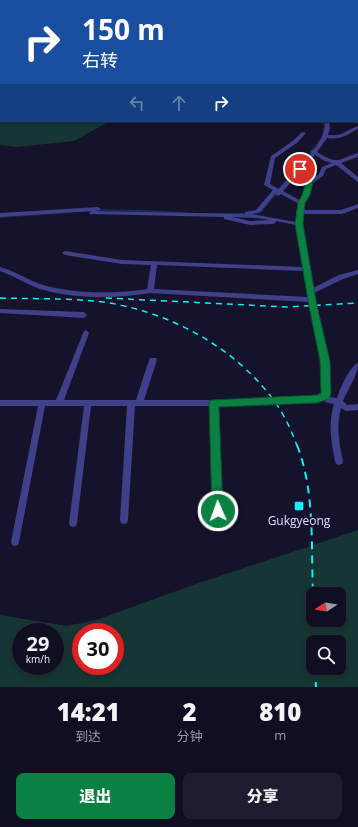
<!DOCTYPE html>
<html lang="zh">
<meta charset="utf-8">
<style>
:root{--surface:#100e21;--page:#1e1c2e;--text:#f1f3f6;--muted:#9c9ca5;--line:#302e3f;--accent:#0b8043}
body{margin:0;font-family:"Open Sans","Noto Sans SC",sans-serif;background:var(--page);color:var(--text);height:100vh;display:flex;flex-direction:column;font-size:15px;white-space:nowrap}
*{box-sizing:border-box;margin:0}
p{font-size:13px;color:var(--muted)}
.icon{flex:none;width:22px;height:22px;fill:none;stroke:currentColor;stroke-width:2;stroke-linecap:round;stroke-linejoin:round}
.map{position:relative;height:687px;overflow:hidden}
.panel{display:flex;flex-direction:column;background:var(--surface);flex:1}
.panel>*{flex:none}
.hud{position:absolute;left:0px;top:0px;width:358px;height:122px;box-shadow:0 2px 6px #0003,0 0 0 1px var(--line);background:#1a4fa0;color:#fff;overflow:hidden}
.needle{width:26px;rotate:258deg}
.buttons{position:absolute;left:306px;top:587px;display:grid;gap:8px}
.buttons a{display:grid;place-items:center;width:40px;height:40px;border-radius:8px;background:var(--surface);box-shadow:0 2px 6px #0003,0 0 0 1px var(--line);font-size:20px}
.speed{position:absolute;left:12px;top:623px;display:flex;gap:8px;font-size:20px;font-weight:700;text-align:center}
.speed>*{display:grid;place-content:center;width:52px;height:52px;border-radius:50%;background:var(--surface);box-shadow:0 2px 6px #0003,0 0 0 1px var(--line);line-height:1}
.speed small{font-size:10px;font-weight:400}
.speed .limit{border:6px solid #d22;background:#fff;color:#111}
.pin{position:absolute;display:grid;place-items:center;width:34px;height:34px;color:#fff;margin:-17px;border:2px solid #fff;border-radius:50%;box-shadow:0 1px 4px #0007}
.me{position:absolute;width:44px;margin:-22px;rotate:358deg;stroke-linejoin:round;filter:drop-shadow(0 0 3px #0008)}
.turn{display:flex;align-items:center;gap:14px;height:84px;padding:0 16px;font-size:18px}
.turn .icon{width:52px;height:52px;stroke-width:2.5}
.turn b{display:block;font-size:28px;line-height:34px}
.lanes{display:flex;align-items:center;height:38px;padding:0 16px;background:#0003;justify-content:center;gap:20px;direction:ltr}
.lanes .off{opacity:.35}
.eta{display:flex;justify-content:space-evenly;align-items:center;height:68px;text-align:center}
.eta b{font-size:24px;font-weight:800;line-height:28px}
.action{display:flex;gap:8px;margin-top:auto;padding:8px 16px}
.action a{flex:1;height:46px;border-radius:8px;background:var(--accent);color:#fff;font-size:16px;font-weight:800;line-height:46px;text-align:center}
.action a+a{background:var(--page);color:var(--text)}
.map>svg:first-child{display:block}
.green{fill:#153633;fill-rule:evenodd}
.water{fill:#112d51}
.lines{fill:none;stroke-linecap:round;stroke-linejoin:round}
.stream{stroke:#112d51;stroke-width:1}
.minor{fill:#3f4089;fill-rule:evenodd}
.rail-far1{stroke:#10eef8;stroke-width:1.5;stroke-dasharray:6 5;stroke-linecap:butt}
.rail{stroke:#10eef8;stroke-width:2;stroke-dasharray:8 6;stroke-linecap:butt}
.route{fill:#0b8043;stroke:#07532c}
.poi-dot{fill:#10eef8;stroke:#15122c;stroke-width:1.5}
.labels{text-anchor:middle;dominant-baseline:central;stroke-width:3.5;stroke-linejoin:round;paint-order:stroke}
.near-poi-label{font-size:12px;fill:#e0defe;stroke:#15122c}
</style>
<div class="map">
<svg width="358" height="687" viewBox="0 0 358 687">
<rect width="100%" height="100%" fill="#15122c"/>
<g class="green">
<polygon points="0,43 1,121 110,121 74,141 17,147 0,145"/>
<path d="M358,530V687H0V615L67,626L96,620L193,585ZM313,594H339V620H313ZM21,632H55V666H21ZM81,632H115V666H81ZM313,642H339V668H313Z"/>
</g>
<polygon class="water" points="323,121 325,121 326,125 322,139 262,212 256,215 95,211 0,218 0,216 89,209 146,210 199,213 251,213 265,204 321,138 324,128"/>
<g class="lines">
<polyline class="stream" points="9,1 12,0"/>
<g class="minor">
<path d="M325,121H329L330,128L328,135C342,137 346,130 358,126V129C347,135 340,140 327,138L317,152C339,165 336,160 358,153V157L341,163L358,177V182L336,165L326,169L323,176L312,184L303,210H341L358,204V208L342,214H303L302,224L313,288L339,275L358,270V274L343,279L314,293L329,361V395L330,397L337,398C340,389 349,367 358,363C358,376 348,388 343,401L347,405L358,404V410L346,411L341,408C336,428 339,442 343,461L342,464L339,465L336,464L335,461C331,441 328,424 334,404L325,402L324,400L317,402L218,406L222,511L221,514L218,515L215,514L214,511L210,406H135L128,520L127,523L124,524L121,523L120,520L127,406H91L77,523L76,526L73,527L70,526L69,523L84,406H45L19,542L18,545L15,546L12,545L11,542L38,406H0V400H56L84,331L86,330L89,333L64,400H136L149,360L150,358H156L157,360L144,400H214L317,396L321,394V361L309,302L150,293C114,299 74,299 40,289C26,284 14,276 0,271V267C15,271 28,280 43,285C74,294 115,294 147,289L151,265L122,264L65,255L62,253L63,252L65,251L122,260L303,267L296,225L276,221L275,223L273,224L250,225L224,219V217L90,214L89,213L92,211L0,217V213L98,207L101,209L100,210L92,211L245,214V212L256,210L273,190L264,185L271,156L294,140L302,132L306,133L298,142L275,158L270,184L279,189L311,153V151L313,150C321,141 325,133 325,121ZM315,155L325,161L332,163L322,167L319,174L312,179L310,175L303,169ZM300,172C311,182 305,189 301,201L283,191ZM275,194L278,196L281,194L299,204L296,212V222L251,214L260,212ZM232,217L257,218L270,220L250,221ZM157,265L304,271L308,297L154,289Z"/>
<polygon points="0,309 84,312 87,315 84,318 0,313"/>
</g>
<g class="rail-far1">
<path d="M0,298C34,299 69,298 103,302C167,311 233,346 272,398C283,412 291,429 297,446"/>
<polyline points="106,298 287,307 358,303"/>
</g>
<g class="rail">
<path d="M297,445C315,491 311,545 313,594"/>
<polyline points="314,620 315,642"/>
<polyline points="315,668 316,687"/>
</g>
</g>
<polygon class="route" points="300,167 310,174 313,182 310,195 305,203 303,224 317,306 330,361 331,393 329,399 317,403 219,407 223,511 222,515 218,517 214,515 212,511 209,403 211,400 317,395 321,393 320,361 309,306 295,224 298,203 302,195 306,182 304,176 297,169"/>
<rect class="poi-dot" x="294" y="501" width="10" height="10" rx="2"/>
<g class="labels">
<g class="near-poi-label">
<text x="299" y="520">Gukgyeong</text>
</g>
</g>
</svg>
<div class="buttons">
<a><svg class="needle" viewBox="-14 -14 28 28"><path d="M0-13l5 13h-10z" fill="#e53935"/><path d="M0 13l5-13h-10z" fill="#9c9ca5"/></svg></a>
<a><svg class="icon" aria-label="search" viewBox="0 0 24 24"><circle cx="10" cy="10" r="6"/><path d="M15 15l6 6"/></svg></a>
</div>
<div class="speed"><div>29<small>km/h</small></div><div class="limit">30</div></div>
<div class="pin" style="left:300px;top:169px;background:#d93025"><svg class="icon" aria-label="arrive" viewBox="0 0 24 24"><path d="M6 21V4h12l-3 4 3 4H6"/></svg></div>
<svg class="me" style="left:218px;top:511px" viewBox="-20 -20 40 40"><circle r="17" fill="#0b8043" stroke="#fff" stroke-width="3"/><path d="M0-11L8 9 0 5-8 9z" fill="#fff"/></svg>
<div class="hud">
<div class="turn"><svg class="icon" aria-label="right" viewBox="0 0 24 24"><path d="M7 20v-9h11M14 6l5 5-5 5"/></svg><div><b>150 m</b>右转</div></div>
<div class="lanes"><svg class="icon off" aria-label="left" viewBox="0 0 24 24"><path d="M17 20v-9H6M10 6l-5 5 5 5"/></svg><svg class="icon off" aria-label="ahead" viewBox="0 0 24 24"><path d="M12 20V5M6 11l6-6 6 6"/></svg><svg class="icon" aria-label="right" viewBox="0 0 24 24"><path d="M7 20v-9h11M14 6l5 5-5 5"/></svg></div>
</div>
</div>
<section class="panel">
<div class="eta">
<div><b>14:21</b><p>到达</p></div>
<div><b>2</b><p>分钟</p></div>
<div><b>810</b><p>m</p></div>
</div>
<div class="action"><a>退出</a><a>分享</a></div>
</section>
